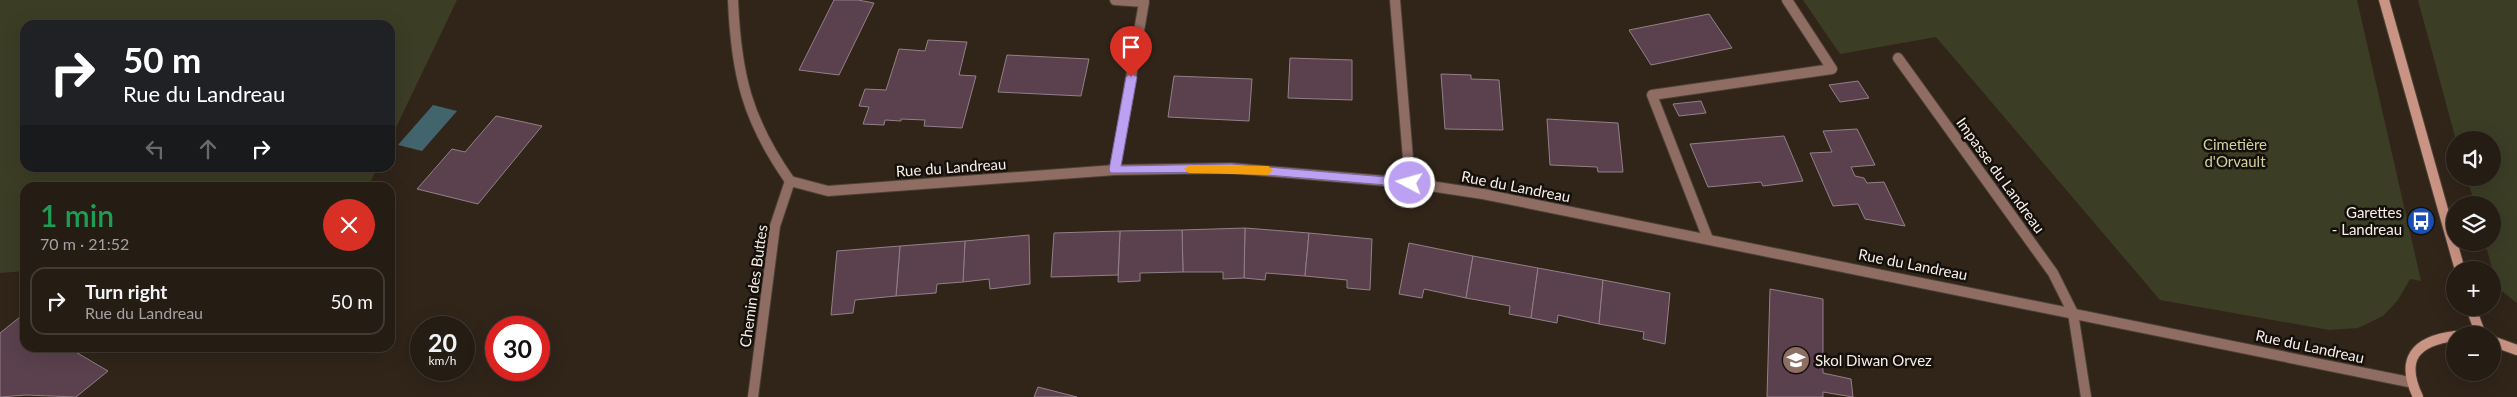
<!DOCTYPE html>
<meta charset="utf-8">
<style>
:root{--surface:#251c14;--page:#2d251d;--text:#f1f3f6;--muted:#a3a1a0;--line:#423a34}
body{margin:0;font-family:Lato,sans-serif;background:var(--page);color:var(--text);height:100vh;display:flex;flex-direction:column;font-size:19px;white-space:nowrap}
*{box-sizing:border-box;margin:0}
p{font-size:16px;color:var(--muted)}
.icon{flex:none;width:28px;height:28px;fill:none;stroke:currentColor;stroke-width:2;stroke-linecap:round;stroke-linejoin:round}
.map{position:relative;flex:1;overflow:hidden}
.panel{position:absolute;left:20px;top:182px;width:375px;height:170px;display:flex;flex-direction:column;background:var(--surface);border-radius:15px;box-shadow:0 5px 20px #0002,0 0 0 1px var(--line)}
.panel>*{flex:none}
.top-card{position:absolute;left:20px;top:20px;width:375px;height:152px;border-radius:15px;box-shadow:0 5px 20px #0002,0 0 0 1px var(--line);background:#202124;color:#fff;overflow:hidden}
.fabs{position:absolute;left:2446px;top:131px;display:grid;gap:10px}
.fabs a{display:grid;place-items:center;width:55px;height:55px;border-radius:50%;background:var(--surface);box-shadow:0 5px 20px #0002,0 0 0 1px var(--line);font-size:25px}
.speed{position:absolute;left:410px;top:316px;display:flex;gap:10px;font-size:25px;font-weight:700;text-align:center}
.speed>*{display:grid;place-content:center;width:65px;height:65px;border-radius:50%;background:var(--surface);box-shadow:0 5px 20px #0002,0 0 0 1px var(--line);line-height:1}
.speed small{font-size:12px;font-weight:400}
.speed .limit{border:8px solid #d22;background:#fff;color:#111}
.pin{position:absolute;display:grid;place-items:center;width:42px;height:42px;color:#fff;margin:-51px -21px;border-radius:50% 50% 50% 0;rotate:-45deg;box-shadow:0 0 5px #0007}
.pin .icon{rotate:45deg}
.me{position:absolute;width:55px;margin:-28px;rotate:276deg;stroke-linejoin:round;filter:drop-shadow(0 0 4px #0008)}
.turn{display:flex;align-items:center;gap:18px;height:105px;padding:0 20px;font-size:22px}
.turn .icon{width:65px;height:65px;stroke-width:2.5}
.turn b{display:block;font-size:35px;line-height:42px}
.lanes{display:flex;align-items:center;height:48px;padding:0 20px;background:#0003;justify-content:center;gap:25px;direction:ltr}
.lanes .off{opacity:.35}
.round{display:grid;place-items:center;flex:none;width:52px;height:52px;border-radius:26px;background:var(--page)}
.overview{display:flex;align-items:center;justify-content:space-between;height:85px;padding:0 20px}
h1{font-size:30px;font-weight:600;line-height:38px;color:#1e9e55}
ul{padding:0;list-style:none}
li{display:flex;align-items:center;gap:15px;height:68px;margin:0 10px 8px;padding:0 10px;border:2px solid var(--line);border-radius:15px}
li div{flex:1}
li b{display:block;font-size:19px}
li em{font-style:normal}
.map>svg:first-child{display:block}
.green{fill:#3c3d25}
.water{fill:#42646d}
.building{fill:#5b414e;stroke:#927f88}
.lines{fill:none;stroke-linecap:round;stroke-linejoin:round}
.pedestrian-casing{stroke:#4d4137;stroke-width:12}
.minor-casing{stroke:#4d4137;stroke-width:12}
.secondary-casing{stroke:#4d4137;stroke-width:12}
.pedestrian{stroke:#8f6d63;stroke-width:10}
.minor{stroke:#8f6d63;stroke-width:10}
.secondary{stroke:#ca9484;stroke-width:10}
.route{fill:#bca0f2;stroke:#7a689d}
.slow{fill:#f59e0b}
.labels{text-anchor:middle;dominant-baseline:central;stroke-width:5;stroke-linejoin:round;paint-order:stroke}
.park-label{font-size:15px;fill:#cfd29c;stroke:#15100b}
.street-label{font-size:15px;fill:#f8f0e8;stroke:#15100b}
.poi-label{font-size:15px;fill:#f8f0e8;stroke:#15100b;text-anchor:end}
</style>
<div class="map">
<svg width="2517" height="397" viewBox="0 0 2517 397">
<rect width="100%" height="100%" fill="#31251a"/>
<g class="green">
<polygon points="0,0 457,0 390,140 390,25 25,25 25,168 377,168 368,187 25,188 25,271 0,273"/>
<polygon points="1803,0 2357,0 2421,281 2410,279 2398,300 2383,316 2358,328 2329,330 2160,300 1936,37 1840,54"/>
<polygon points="2418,0 2517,0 2517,303 2498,288 2485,243 2492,242 2492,205 2475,205 2467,178 2492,178 2492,140 2456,140"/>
</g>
<polygon class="water" points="433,105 457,111 422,151 398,145"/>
<g class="building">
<polygon points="834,0 858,0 874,3 839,75 799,70"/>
<polygon points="1709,14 1732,48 1651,65 1629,30"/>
<polygon points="928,40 967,42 959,75 976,76 962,128 924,126 925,120 901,119 901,121 885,120 884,125 863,124 869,107 859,106 865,89 886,90 899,49 925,51"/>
<polygon points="1007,55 1089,59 1081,96 998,92"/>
<polygon points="1290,58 1352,60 1352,100 1288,98"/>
<polygon points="1441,74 1471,75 1471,79 1499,80 1503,130 1445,129"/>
<polygon points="1174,76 1252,79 1249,121 1168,117"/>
<polygon points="1858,81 1869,98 1840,102 1829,85"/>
<polygon points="1701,101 1706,113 1679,116 1673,104"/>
<polygon points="496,116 542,126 478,204 417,189 452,149 465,152"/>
<polygon points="1547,119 1618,123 1623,172 1598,172 1597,167 1550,165"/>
<polygon points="1857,129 1875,165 1851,167 1855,176 1864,178 1867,183 1884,182 1905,226 1865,219 1858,204 1833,206 1810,153 1832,152 1823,131"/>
<polygon points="1784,136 1803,181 1763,186 1761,182 1708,187 1690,144"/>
<polygon points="1245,228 1309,233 1305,276 1266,273 1265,280 1244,278"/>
<polygon points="1245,228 1244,278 1223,279 1223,272 1183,272 1182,230"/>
<polygon points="1182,230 1183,272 1140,273 1140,281 1118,282 1120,231"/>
<polygon points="1120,231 1118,275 1051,277 1054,233"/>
<polygon points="1309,233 1372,239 1370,290 1347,288 1347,280 1305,276"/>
<polygon points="1029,235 1030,284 990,289 989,279 963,282 965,241"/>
<polygon points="965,241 963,282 937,284 936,293 896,296 900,246"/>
<polygon points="1409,243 1473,256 1466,298 1424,289 1422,298 1399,294"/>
<polygon points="900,246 896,296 855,300 853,313 831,315 837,251"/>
<polygon points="1473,256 1538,268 1531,318 1509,314 1510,306 1466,298"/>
<polygon points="1538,268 1603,280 1599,324 1558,315 1557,323 1531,318"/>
<polygon points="1603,280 1670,293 1665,344 1643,339 1644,332 1599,324"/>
<polygon points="1770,289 1823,299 1823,373 1851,379 1853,397 1823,392 1823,397 1767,397"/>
<polygon points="25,313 25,348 69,348 108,371 76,397 26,395 0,397 0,333"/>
<polygon points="1038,387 1077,397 1034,397"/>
</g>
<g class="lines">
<g class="pedestrian-casing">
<polyline id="pedestrian" points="753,397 775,226 790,181"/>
</g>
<g class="minor-casing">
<g id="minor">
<path d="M733,0C736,74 747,120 790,181L828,191L1115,170L1231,168L1410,183L1483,194L2409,382"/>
<polyline points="1115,0 1144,2 1115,170"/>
<polyline points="1395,0 1410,183"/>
<polyline points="1898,58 2053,273 2073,313 2086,397"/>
<polyline points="1708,239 1652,95 1832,69 1787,0"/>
</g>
</g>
<g class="secondary-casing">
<g id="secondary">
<polyline points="2384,0 2460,270"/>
<polyline points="2471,308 2481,335"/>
<polyline points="2492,341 2517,350"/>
<path d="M2418,397C2400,359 2415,341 2455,336"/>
</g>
</g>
<use href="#pedestrian" class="pedestrian"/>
<use href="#minor" class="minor"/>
<use href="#secondary" class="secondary"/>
</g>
<polygon class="route" points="1131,73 1137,77 1121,166 1231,164 1410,179 1416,183 1410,187 1231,172 1111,173 1109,170 1126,77"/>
<polygon class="slow" points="1189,165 1268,166 1273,170 1268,175 1189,173 1184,169"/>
<defs>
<g id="bus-disc" transform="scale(1.4375)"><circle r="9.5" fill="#1a4fb4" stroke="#15100b"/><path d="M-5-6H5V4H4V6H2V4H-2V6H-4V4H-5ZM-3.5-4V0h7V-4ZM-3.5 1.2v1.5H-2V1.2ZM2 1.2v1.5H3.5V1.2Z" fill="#fff"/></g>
<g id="school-disc" transform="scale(1.4375)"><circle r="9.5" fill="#8d6e63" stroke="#15100b"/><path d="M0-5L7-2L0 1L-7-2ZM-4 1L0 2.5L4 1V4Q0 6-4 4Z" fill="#fff"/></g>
</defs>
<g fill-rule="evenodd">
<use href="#bus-disc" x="2421" y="221"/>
<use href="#school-disc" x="1796" y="360"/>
</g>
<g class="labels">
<g class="park-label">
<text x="2235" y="144">Cimetière<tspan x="2235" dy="17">d'Orvault</tspan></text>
</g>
<g class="street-label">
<text transform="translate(951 167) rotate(-4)">Rue du Landreau</text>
<text transform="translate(2001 175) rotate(54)">Impasse du Landreau</text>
<text transform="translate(1516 186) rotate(11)">Rue du Landreau</text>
<text transform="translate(1913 264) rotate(11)">Rue du Landreau</text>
<text transform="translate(753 286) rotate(-82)">Chemin des Buttes</text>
<text transform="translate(2310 346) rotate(12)">Rue du Landreau</text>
</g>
<g class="poi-label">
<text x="2402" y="212">Garettes<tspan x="2402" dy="17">- Landreau</tspan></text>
<text x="1815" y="360" text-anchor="start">Skol Diwan Orvez</text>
</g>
</g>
</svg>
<div class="fabs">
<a><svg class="icon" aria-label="sound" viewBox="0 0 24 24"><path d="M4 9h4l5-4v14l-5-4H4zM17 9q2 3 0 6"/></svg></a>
<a><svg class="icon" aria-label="layers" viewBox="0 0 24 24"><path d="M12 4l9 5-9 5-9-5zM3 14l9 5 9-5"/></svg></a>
<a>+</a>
<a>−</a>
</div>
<div class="speed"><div>20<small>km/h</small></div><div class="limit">30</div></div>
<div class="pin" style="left:1131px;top:77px;background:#d93025"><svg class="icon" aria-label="arrive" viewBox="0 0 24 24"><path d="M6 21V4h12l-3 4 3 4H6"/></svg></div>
<svg class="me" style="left:1410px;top:183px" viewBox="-20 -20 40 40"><circle r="17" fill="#bca0f2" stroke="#fff" stroke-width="3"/><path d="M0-11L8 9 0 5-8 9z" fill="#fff"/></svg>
<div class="top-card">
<div class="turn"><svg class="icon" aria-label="right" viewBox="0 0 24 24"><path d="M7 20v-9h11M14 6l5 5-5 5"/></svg><div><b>50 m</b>Rue du Landreau</div></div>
<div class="lanes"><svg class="icon off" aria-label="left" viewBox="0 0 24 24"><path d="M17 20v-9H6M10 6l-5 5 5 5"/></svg><svg class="icon off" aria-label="ahead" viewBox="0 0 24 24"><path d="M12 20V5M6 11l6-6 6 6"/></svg><svg class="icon" aria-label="right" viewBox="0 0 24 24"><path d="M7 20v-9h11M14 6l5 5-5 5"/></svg></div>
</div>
<section class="panel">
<div class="overview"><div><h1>1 min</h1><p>70 m · 21:52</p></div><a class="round" style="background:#d93025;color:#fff"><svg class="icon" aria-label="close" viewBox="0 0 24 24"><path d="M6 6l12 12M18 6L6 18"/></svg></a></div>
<ul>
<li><svg class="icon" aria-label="right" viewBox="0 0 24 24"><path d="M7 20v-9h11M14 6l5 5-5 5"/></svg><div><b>Turn right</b><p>Rue du Landreau</p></div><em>50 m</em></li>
</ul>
</section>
</div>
